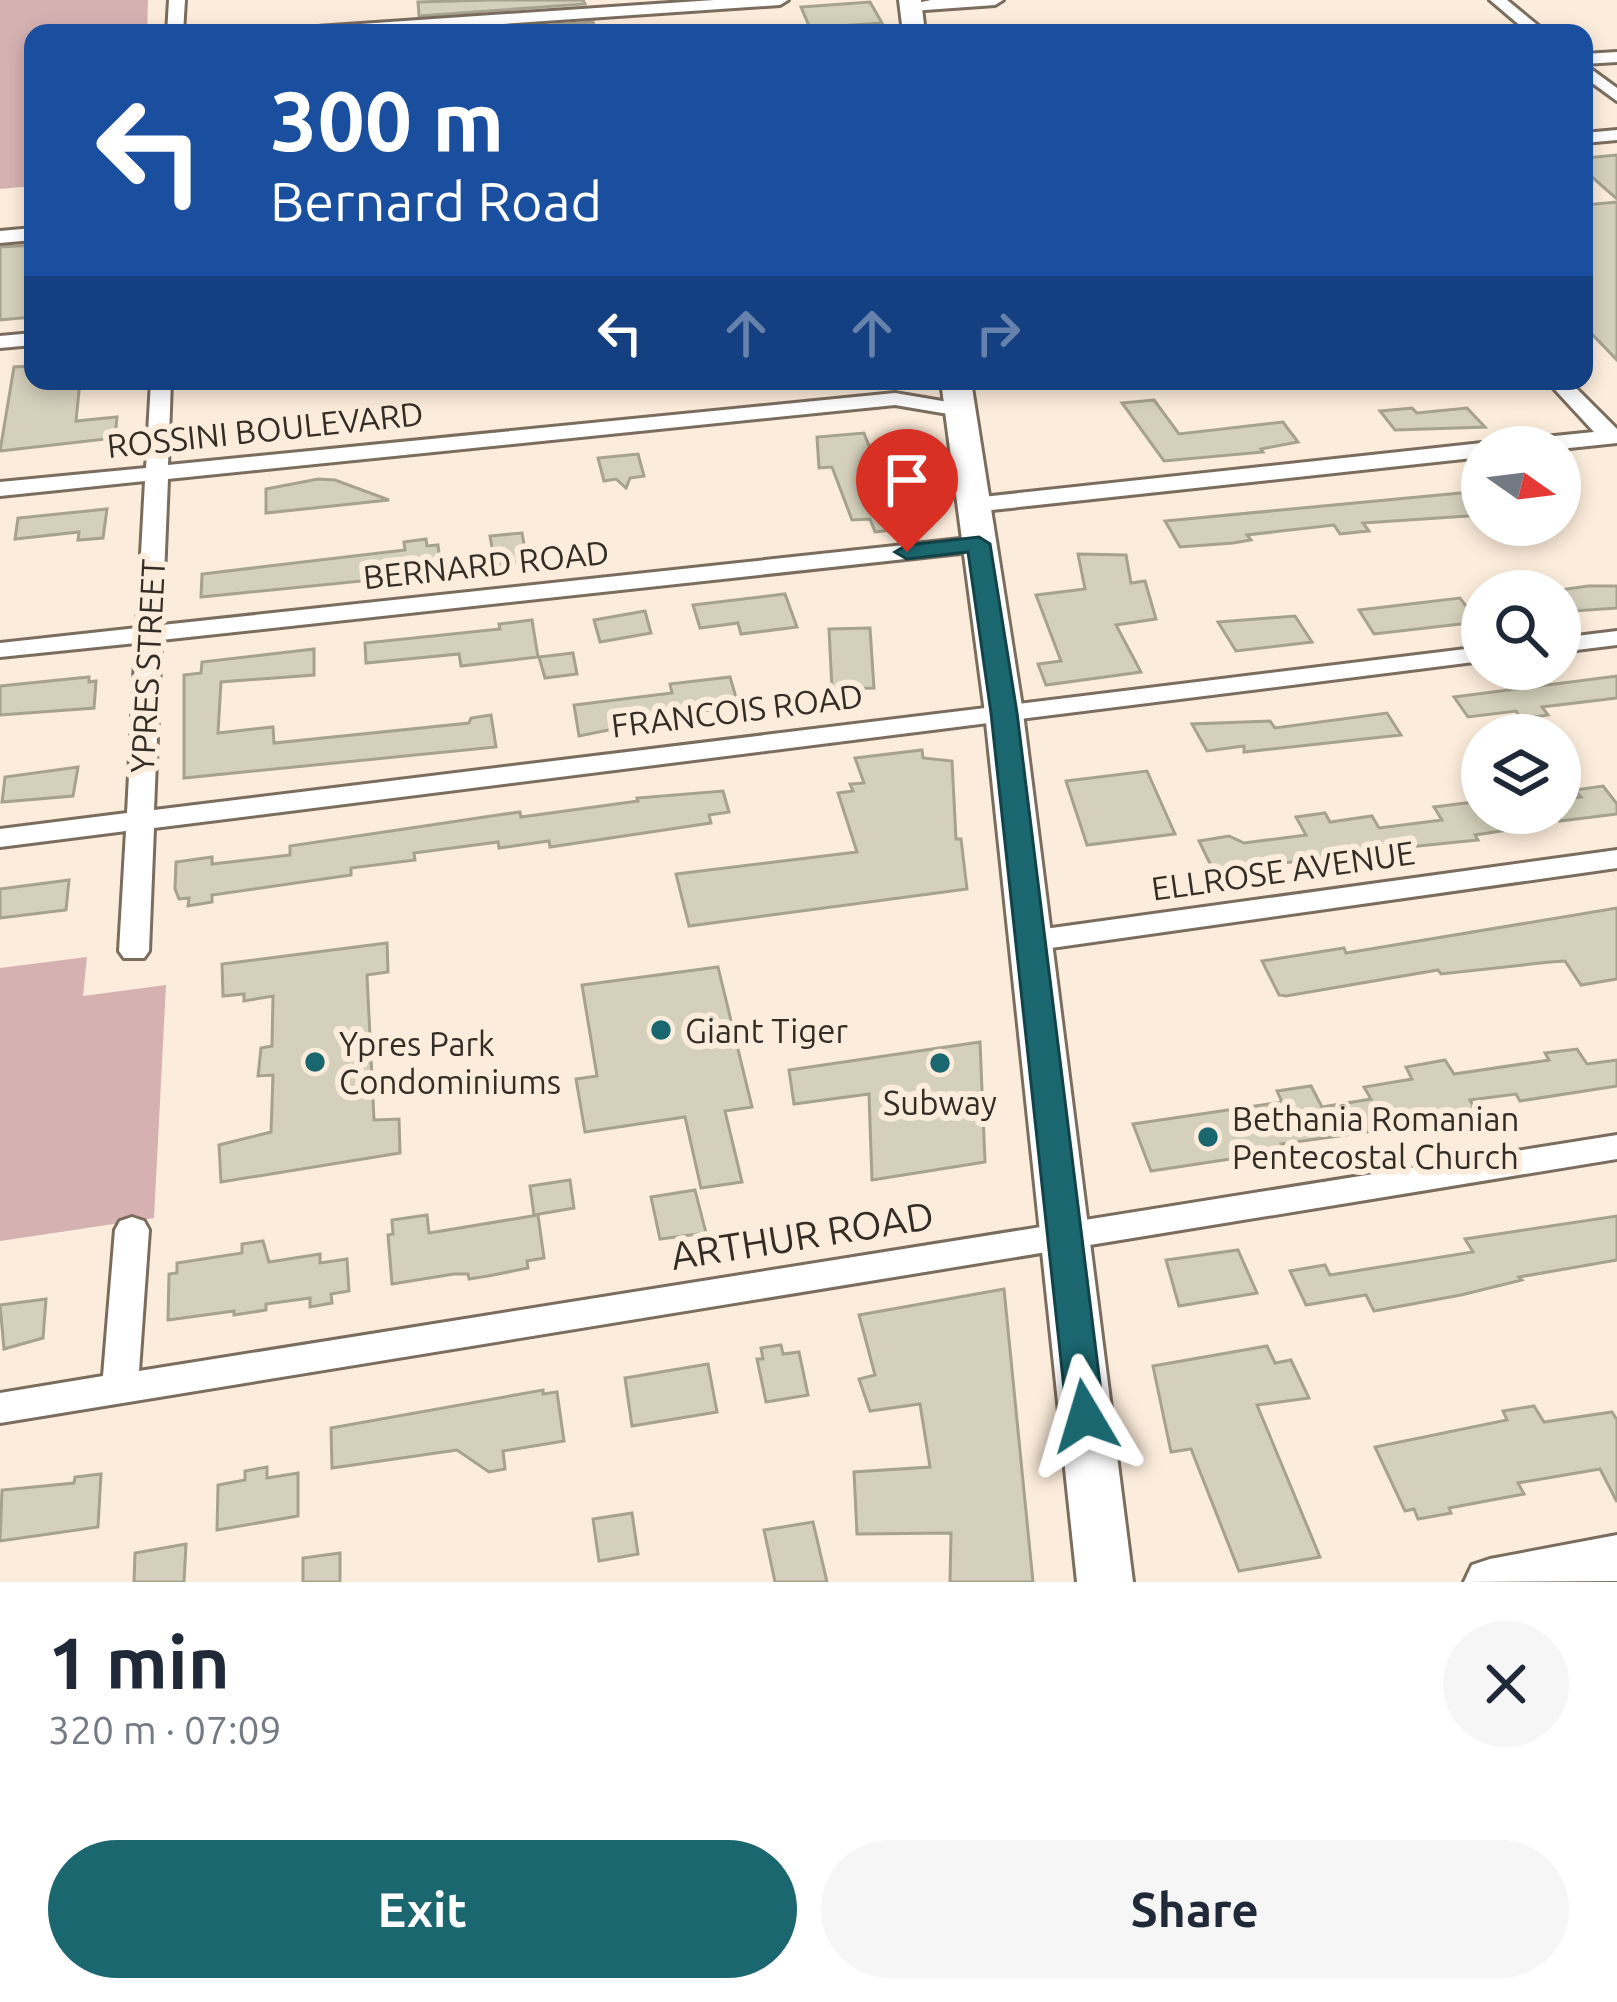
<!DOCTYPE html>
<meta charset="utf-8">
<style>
:root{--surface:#fff;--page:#f6f6f7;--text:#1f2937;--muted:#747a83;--accent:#1b6770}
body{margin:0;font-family:Ubuntu,sans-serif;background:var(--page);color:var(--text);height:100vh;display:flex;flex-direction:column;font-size:45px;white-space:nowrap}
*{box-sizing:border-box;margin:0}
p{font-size:39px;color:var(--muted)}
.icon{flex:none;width:66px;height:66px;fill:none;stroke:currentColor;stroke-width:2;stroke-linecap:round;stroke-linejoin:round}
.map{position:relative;height:1582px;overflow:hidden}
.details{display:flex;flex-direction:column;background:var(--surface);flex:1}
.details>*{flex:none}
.hud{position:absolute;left:24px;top:24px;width:1569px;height:366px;border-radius:24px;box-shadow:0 6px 18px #0003;background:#1a4fa0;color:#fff;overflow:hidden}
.needle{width:78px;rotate:104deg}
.fabs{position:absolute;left:1461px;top:426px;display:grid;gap:24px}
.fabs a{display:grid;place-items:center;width:120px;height:120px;border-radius:50%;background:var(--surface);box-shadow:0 6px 18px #0003;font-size:60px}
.pin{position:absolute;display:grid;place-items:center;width:102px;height:102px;color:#fff;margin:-123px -51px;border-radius:50% 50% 50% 0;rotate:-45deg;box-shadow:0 0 12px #0007}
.pin .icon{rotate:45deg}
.me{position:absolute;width:132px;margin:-66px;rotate:353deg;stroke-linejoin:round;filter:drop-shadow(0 0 9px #0008)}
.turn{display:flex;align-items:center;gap:42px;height:252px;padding:0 48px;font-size:54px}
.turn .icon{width:156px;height:156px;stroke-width:2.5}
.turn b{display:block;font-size:84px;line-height:102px}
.lanes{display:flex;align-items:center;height:114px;padding:0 48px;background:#0003;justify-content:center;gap:60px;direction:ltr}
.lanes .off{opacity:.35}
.round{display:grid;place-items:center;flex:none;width:126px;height:126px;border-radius:63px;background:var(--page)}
.headline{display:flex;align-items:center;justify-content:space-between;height:204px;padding:0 48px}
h1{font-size:72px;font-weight:700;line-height:90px}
.action{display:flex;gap:24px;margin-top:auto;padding:24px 48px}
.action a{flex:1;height:138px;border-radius:72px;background:var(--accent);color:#fff;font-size:48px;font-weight:700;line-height:138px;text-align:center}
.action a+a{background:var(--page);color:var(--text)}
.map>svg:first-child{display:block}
.green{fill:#d5b1b2}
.building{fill:#d4d0bb;stroke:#a6a28d;stroke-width:3}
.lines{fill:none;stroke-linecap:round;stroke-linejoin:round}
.minor-casing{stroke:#7b6d5e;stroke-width:6}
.tertiary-casing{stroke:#7b6d5e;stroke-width:6}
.secondary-casing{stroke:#7b6d5e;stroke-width:6}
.minor{fill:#fff;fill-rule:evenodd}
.tertiary{fill:#fff;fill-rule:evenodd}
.secondary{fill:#fff;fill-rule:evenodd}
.route{fill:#1b6770;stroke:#124349;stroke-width:3}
.poi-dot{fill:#1b6770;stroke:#fcecdb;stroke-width:4.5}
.labels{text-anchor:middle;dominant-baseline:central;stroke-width:12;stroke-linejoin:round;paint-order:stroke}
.street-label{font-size:33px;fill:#332d26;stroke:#fcecdb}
.poi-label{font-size:33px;fill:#332d26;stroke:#fcecdb;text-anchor:start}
.near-street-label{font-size:39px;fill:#332d26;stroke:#fcecdb}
</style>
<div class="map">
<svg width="1617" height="1582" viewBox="0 0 1617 1582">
<rect width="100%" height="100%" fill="#fcecdb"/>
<g class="green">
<polygon points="0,0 148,0 147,33 33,33 33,186 0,189"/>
<polygon points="87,957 83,996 166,985 154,1218 0,1241 0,968"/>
</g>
<g class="building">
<polygon points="488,0 583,0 585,4 419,16 418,2"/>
<polygon points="870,2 882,23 810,28 801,7"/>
<polygon points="593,22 597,33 436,33"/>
<polygon points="1617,155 1617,199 1584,170 1584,158"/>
<polygon points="1617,202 1617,360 1584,326 1584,205"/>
<polygon points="33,245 33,317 0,320 0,247"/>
<polygon points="33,366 33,381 80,381 76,421 117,417 115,438 0,451 14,367"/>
<polygon points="1154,400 1179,434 1283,422 1298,442 1261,449 1263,452 1164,461 1122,403"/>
<polygon points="1412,408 1417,413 1467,408 1485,427 1395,430 1380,411"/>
<polygon points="864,433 871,451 894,448 930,526 875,532 870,519 852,520 832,467 819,468 817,437"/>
<polygon points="638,454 644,476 630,478 626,488 616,479 604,481 598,458"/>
<polygon points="318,479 335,480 389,500 266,513 266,489"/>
<polygon points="1482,491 1482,515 1363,523 1369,531 1340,534 1334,525 1247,535 1251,540 1233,543 1180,547 1165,521"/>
<polygon points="107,509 103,538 78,540 79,532 15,539 18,518"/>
<polygon points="522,533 527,561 495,565 490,536"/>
<polygon points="426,539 427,546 438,545 441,569 422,571 422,575 201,597 202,574 405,550 404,542"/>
<polygon points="1078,554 1126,555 1131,583 1145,581 1156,619 1116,625 1141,672 1046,685 1038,664 1061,661 1036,595 1085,589"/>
<polygon points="1588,586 1617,586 1617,608 1560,612 1560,590"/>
<polygon points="785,594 797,627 741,634 738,623 700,628 693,605"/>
<polygon points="1460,598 1478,622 1374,634 1359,610"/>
<polygon points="645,611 651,633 600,642 594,620"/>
<polygon points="1295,616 1312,642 1236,651 1218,622"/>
<polygon points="532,620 538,657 461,666 459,654 366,663 365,643 500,629 499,624"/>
<polygon points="870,628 874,688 832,689 829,629"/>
<polygon points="314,649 314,675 221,682 218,733 273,727 274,743 469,723 471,718 491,715 496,747 184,778 184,675 201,673 202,662"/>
<polygon points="573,653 577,674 545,678 539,657"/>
<polygon points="1617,676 1617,698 1542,707 1548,715 1521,719 1516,711 1468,717 1454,697"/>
<polygon points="89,677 89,682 96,681 94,708 0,715 0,686"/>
<polygon points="730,677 738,704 579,736 574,705 672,693 670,684"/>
<polygon points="1387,713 1401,735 1244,752 1244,746 1207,751 1192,724 1270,721 1275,728"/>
<polygon points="922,750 923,758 952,761 956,839 961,839 967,889 689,926 676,874 857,852 838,793 853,791 850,784 864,783 855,758"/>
<polygon points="78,767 73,796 2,802 5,777"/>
<polygon points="1147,771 1175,834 1087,845 1066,781"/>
<polygon points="1603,786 1617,804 1617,814 1560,821 1560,800 1581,797 1575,790"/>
<polygon points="723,791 729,812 709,815 711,823 550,847 549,841 499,848 498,842 414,853 415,860 351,868 351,875 212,895 212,902 188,906 189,898 179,899 175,889 176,862 212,857 212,864 290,855 290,846 498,815 520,812 521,817 638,801 637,798"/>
<polygon points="1482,801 1482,813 1534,813 1535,826 1475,835 1478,840 1349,853 1353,860 1323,864 1320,859 1213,870 1199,841 1229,836 1244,843 1306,835 1296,817 1325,813 1330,822 1372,816 1379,828 1442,820 1434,807"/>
<polygon points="69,880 66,910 0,918 0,889"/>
<polygon points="1617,908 1617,979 1581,985 1565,961 1550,962 1441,974 1438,970 1286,996 1279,995 1262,961 1344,948 1346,953"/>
<polygon points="387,943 388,972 367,975 374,1120 399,1119 400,1153 221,1182 219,1145 271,1132 273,1075 258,1076 261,1048 272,1046 273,996 244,1001 244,994 223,996 222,964"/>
<polygon points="718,967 752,1107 725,1111 742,1182 701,1188 685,1117 585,1132 576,1079 597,1076 582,985"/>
<polygon points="980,1042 985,1162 872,1180 869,1094 794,1104 789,1070"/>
<polygon points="1577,1049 1587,1064 1617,1060 1617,1086 1520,1101 1516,1094 1470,1100 1474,1108 1407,1120 1410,1126 1281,1144 1284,1151 1151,1171 1133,1124 1282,1102 1277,1091 1311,1086 1322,1107 1371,1099 1364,1087 1412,1079 1406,1067 1445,1060 1454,1074 1549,1060 1545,1053"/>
<polygon points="570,1180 574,1208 534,1215 530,1186"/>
<polygon points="695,1190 706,1233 660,1239 651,1197"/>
<polygon points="427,1215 429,1233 538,1215 544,1258 527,1261 528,1268 488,1276 469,1279 468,1274 454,1274 392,1284 388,1235 393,1234 392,1220"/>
<polygon points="1617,1216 1617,1260 1519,1277 1522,1280 1461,1295 1374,1311 1366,1295 1306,1305 1290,1271 1325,1265 1330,1275 1473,1252 1465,1239"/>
<polygon points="263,1241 269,1262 320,1254 320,1263 347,1259 349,1291 331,1294 332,1303 310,1307 310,1298 266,1304 266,1310 234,1315 234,1311 168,1320 169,1274 177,1273 177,1263 242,1253 242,1244"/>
<polygon points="1238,1250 1257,1293 1179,1306 1166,1260"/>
<polygon points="1004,1289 1033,1582 950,1582 951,1533 857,1534 854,1472 930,1467 920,1404 870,1411 859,1379 875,1375 859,1315"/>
<polygon points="46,1299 43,1338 4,1349 0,1305"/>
<polygon points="781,1345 783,1354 799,1352 808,1395 766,1402 757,1359 763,1359 761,1348"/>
<polygon points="1267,1346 1275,1363 1291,1360 1309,1398 1257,1405 1320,1557 1239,1571 1191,1449 1171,1452 1153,1366"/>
<polygon points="708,1364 717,1412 632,1426 625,1378"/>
<polygon points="543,1390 543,1394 557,1392 564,1441 503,1451 505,1469 489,1472 457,1450 332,1468 331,1428"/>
<polygon points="1534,1406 1544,1422 1612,1412 1617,1420 1617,1502 1600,1469 1518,1483 1524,1494 1449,1508 1451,1513 1418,1519 1414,1509 1405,1511 1375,1447 1507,1420 1503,1411"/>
<polygon points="267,1467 267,1478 298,1473 298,1516 217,1530 218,1485 245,1480 245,1471"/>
<polygon points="101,1474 98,1527 0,1541 2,1490 74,1483 75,1477"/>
<polygon points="632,1513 638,1554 599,1561 593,1519"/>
<polygon points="813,1522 827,1582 775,1582 764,1530"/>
<polygon points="186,1544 184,1582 134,1582 135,1553"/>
<polygon points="340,1553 340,1582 303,1582 303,1558"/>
</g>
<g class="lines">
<g class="minor-casing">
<g id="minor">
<polygon points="169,0 185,0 183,33 167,33"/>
<polygon points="714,0 788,0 780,5 370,33 294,33 302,28"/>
<polygon points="931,0 1003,0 995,5 911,11 903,6"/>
<polygon points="1490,0 1507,0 1547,33 1529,33"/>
<polygon points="1617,52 1617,62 1584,64 1584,54"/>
<polygon points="1584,64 1617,88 1617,101 1584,77"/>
<polygon points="1617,130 1617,140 1584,143 1584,133"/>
<polygon points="33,228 33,240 0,243 0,231"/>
<polygon points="33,333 33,345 0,348 0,336"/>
<polygon points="151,381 171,381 168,465 895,393 960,404 971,410 960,416 895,405 168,479 162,625 979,537 991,544 979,551 161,640 154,810 1482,647 1482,661 154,828 149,951 144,958 124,958 119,951 126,831 0,847 0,829 127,813 136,643 0,657 0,643 137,628 145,481 0,496 0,482 146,468"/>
<polygon points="1547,381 1569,381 1617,429 1617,443 1560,449 1502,447 1513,440 1594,432"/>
<polygon points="1482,443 1491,447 1482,447 1482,457 973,512 962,505 973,498"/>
<polygon points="1617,631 1617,645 1560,652 1560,638"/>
<polygon points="1617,850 1617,868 1030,951 1020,948 1015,941 1020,934 1030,931"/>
<polygon points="1617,1135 1617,1159 0,1423 0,1393 103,1376 115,1230 120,1221 132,1217 144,1221 149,1230 139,1371"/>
</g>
</g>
<g class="tertiary-casing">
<polygon id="tertiary" points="1617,1535 1617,1581 1464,1582 1472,1565 1490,1559"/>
</g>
<g class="secondary-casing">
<g id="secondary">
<polygon points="899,0 921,0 925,33 903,33"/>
<polygon points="941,381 971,381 1023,713 1133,1582 1077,1582 985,713"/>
</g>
</g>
<use href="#minor" class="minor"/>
<use href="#tertiary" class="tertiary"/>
<use href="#secondary" class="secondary"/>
</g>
<polygon class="route" points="979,537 990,544 1017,713 1104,1416 1098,1427 1085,1432 1072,1427 1067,1416 991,713 968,552 907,559 895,552 907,545"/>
<g class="poi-dot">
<circle cx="661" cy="1030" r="12"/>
<circle cx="315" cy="1062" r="12"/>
<circle cx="940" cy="1063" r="12"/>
<circle cx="1208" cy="1137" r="12"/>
</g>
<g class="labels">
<g class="street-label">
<text transform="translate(265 429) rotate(-6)">ROSSINI BOULEVARD</text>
<text transform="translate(486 564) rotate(-6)">BERNARD ROAD</text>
<text transform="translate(147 666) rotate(-87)">YPRES STREET</text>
<text transform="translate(737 710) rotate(-7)">FRANCOIS ROAD</text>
<text transform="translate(1283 870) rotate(-8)">ELLROSE AVENUE</text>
</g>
<g class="poi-label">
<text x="685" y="1030">Giant Tiger</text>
<text x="339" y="1043">Ypres Park<tspan x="339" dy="38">Condominiums</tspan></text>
<text x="940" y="1102" text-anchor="middle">Subway</text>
<text x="1232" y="1118">Bethania Romanian<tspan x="1232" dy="38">Pentecostal Church</tspan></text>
</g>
<g class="near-street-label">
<text transform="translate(802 1235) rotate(-9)">ARTHUR ROAD</text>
</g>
</g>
</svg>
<div class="fabs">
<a><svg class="needle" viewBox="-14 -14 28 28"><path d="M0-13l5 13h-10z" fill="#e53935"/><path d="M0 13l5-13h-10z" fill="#747a83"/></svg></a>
<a><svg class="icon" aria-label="search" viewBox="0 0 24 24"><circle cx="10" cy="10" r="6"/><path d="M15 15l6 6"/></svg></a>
<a><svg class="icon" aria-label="layers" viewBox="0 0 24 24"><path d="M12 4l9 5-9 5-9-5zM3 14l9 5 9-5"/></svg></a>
</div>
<div class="pin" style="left:907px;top:552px;background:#d93025"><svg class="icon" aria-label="arrive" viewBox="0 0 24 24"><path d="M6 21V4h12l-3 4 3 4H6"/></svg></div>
<svg class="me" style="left:1085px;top:1416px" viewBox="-20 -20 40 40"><path d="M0-17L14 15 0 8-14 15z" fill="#1b6770" stroke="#fff" stroke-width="4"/></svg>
<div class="hud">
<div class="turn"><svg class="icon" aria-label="left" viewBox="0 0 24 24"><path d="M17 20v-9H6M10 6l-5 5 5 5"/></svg><div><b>300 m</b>Bernard Road</div></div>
<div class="lanes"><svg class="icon" aria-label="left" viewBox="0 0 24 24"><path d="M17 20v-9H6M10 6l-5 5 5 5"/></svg><svg class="icon off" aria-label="ahead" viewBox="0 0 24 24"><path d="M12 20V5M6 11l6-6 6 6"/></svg><svg class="icon off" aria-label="ahead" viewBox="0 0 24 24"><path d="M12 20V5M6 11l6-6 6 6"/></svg><svg class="icon off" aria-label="right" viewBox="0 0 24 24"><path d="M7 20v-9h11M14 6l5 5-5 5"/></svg></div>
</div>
</div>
<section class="details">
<div class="headline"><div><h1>1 min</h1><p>320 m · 07:09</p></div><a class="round"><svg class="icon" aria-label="close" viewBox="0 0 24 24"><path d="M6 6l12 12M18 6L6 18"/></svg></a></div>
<div class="action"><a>Exit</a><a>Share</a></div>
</section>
